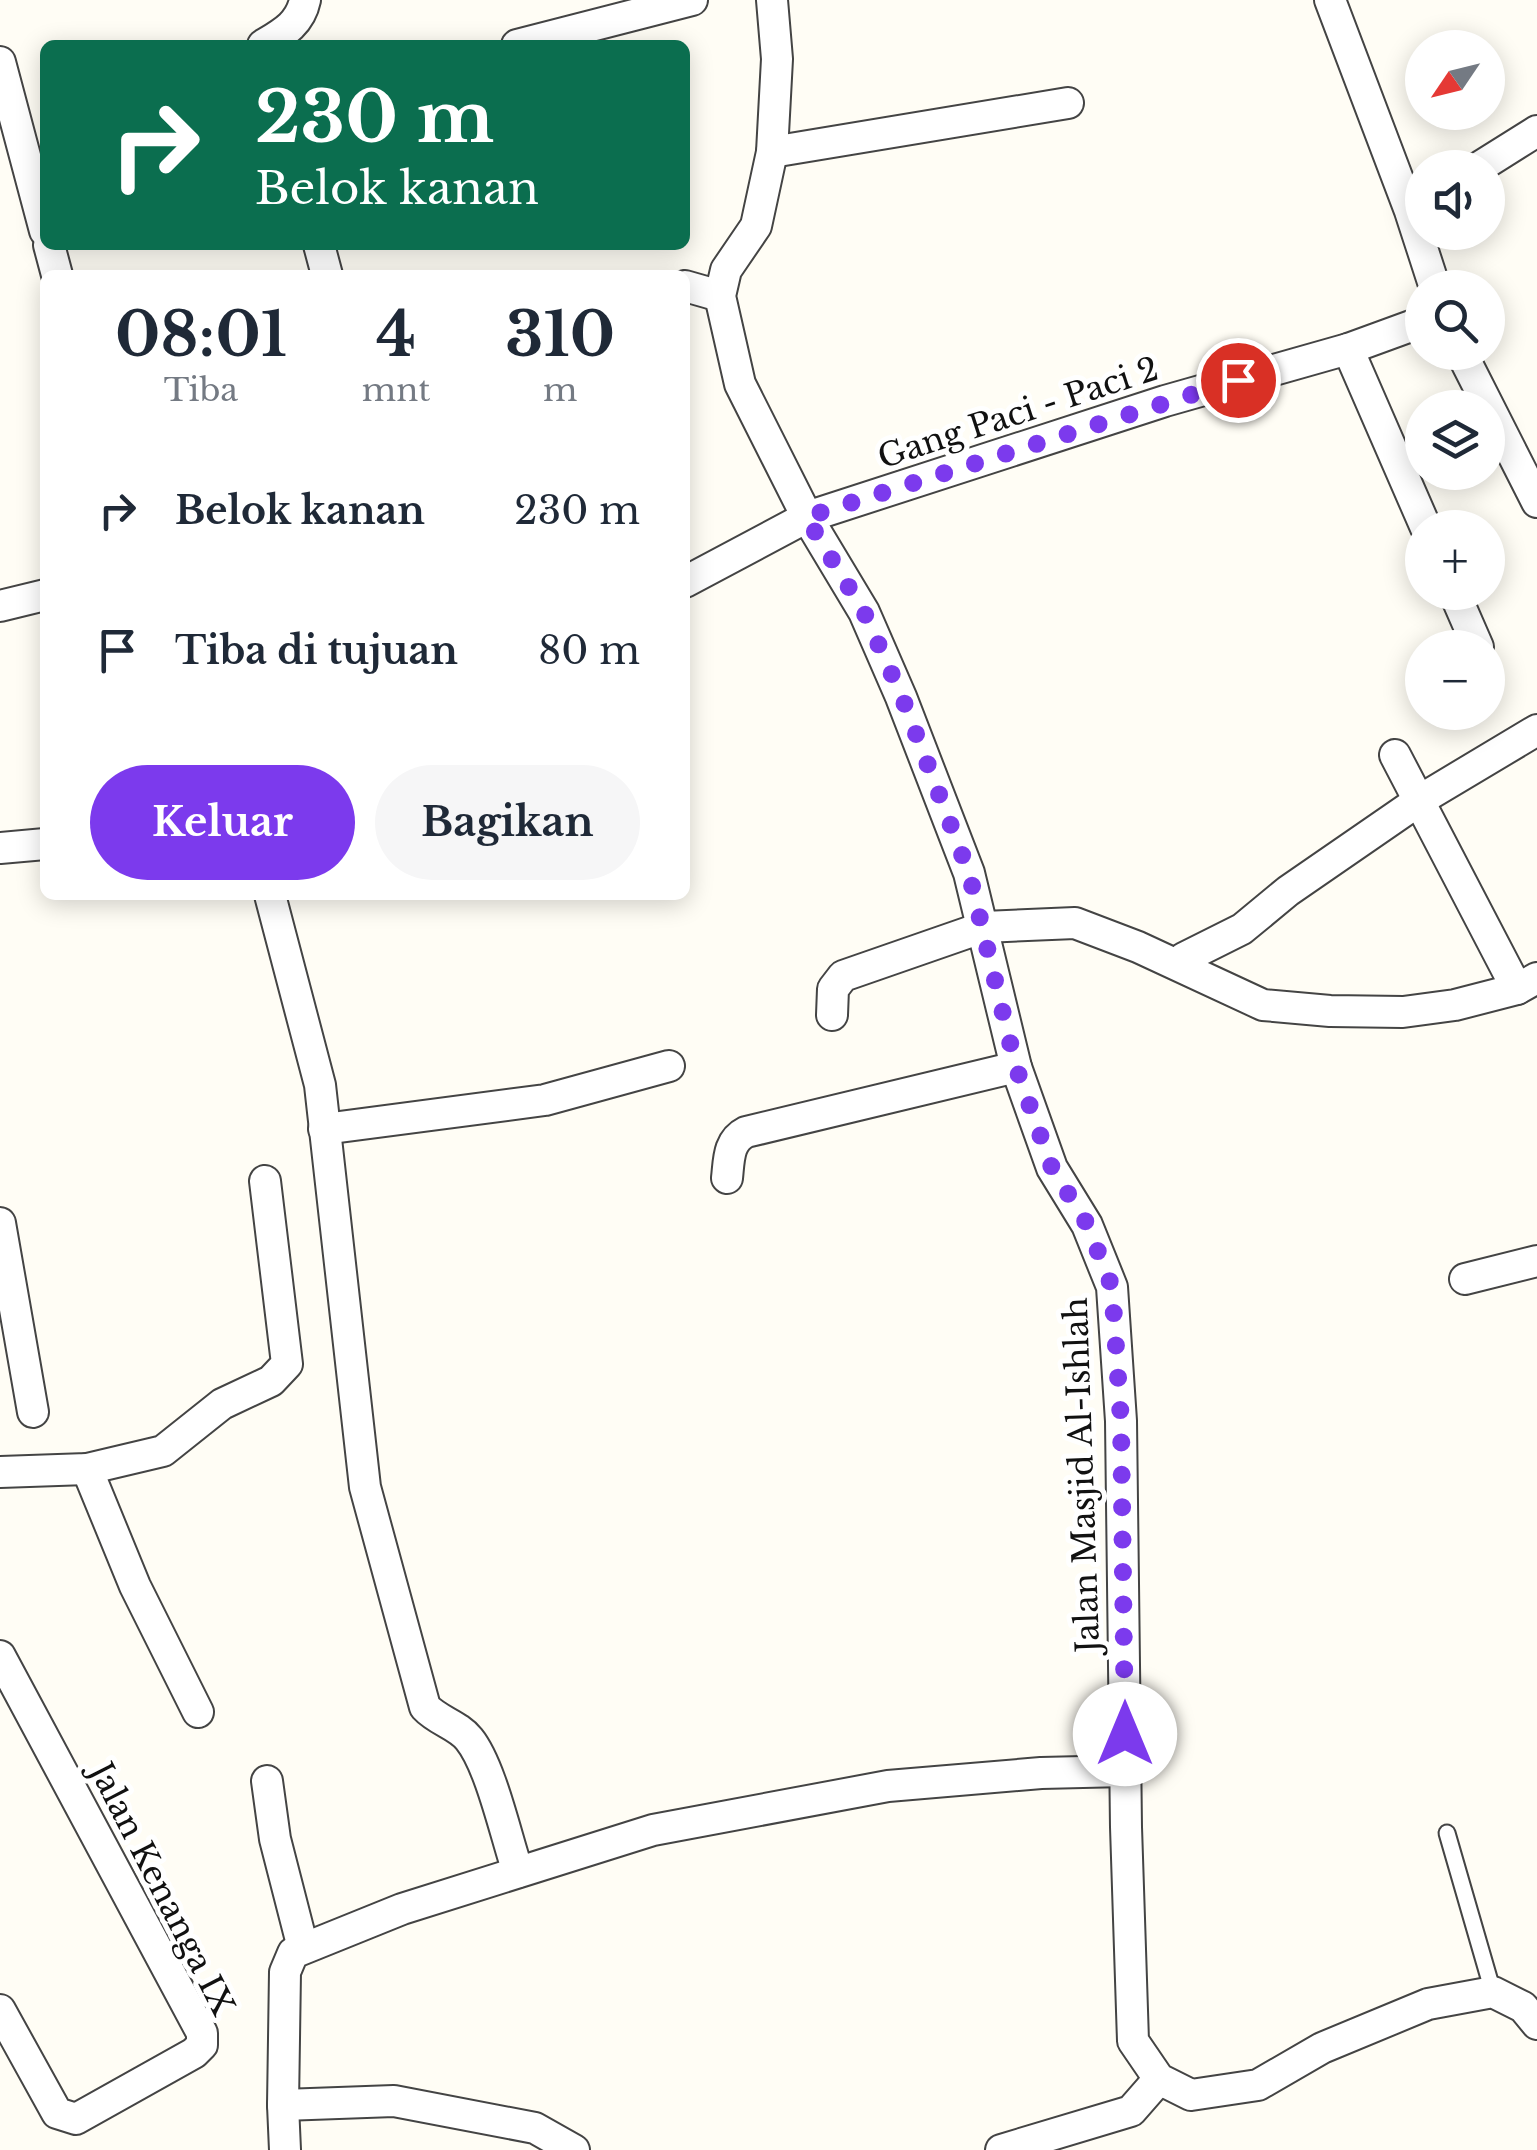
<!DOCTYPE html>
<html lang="id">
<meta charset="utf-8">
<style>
:root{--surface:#fff;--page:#f6f6f7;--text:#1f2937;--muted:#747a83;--accent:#7c3aed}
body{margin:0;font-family:"Libre Baskerville",serif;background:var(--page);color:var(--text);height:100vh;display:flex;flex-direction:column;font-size:38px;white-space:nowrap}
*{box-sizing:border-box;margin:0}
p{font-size:32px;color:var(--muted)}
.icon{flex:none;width:55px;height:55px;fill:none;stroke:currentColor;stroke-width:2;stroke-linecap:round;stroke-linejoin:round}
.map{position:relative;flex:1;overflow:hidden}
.side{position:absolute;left:40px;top:270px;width:650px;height:630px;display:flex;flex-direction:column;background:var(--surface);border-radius:15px;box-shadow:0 5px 25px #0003}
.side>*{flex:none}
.banner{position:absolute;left:40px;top:40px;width:650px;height:210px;border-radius:15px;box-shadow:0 5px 25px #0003;background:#0b6e4f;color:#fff;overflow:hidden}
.needle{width:65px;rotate:235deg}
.tools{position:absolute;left:1405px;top:30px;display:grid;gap:20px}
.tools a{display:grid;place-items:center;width:100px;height:100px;border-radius:50%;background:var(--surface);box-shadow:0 5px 25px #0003;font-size:50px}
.pin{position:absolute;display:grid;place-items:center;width:85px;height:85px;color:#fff;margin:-42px;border:5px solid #fff;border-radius:50%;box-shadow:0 2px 10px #0007}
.me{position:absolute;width:110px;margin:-55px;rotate:0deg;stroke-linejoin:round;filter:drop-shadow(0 0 8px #0008)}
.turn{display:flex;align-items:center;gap:35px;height:210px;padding:0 50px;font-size:45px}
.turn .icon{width:130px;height:130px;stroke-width:2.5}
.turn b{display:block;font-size:70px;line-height:85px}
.eta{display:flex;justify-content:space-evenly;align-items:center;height:170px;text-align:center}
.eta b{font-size:60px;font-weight:800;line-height:70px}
.action{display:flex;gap:20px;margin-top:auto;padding:20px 50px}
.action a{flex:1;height:115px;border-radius:60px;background:var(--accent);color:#fff;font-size:40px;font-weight:800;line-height:115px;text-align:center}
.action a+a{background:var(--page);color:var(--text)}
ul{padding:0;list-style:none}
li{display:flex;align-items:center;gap:30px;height:140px;padding:0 50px}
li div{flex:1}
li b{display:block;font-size:38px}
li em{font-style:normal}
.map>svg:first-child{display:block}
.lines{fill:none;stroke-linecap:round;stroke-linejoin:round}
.lane-casing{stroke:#444;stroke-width:19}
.street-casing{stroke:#444;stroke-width:34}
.lane{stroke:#fff;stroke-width:15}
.street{stroke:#fff;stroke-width:30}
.route{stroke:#7c3aed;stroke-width:18;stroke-dasharray:0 32.4}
.labels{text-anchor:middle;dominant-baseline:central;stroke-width:10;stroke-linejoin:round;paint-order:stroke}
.street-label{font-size:32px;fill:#111;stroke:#fff}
</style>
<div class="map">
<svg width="1537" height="2150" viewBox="0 0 1537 2150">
<rect width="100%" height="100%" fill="#fffdf5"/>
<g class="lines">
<g class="lane-casing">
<polyline id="lane" points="1447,1833 1493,1992"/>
</g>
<g class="street-casing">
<g id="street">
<polyline points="772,0 777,59 772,152 756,226 726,270 720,296 740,384 807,517 864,612 901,697 969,873 1016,1067 1052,1168 1087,1225 1112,1287 1121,1421 1126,1827 1133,2041 1159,2079 1191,2095 1258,2085 1322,2048 1428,2004 1493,1992 1523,2007 1537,2024"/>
<polyline points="1330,0 1410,211 1435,288"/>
<path d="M263,45C283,33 300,24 305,0"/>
<polyline points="517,45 692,0"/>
<polyline points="0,62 45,231"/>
<polyline points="772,152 1068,103"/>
<polyline points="1478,168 1537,131"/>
<polyline points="49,245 57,275"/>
<polyline points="319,245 327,275"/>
<polyline points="685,286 720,296"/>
<polyline points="1348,349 1426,528"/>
<polyline points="1461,352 1537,502"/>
<polyline points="685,582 807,517 1165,401 1348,349 1422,322"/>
<polyline points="1454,592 1478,647"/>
<polyline points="0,606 45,595"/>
<polyline points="1395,755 1517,989"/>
<polyline points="0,848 45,844"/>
<path d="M270,895L320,1085L365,1487L425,1707C438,1721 458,1725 469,1739C491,1766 506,1837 518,1872"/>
<polyline points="1184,958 1242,929 1288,891 1420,800 1537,730"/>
<polyline points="832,1015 833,989 843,976 984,927 1075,923 1138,947 1263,1005 1330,1011 1403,1012 1455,1005 1517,989 1537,978"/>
<polyline points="324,1129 545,1100 669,1066"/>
<path d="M727,1178C729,1160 728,1141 746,1132L1016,1067"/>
<polyline points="0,1223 33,1412"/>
<polyline points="1465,1279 1537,1261"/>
<polyline points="87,1469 135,1586 198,1712"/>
<polyline points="0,1472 87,1469 163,1451 222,1404 271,1381 287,1364 265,1181"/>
<polyline points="0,1656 202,2033 202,2045 194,2053 76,2119 57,2113 0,2010"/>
<polyline points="267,1781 275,1839 303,1948"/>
<polyline points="283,2105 285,2150"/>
<polyline points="574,2150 535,2128 394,2101 283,2105 285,1972 293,1953 402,1909 653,1830 888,1786 1041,1773 1125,1771"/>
<polyline points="1001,2150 1131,2111 1159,2079"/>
</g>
</g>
<use href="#lane" class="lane"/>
<use href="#street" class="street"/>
</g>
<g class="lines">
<polyline class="route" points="1125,1734 1121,1421 1112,1287 1087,1224 1052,1168 1016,1067 969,873 902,697 864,612 806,517 1238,380"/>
</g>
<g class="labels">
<g class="street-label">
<text transform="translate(1018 413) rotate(-18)">Gang Paci - Paci 2</text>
<text transform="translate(1082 1475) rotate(-92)">Jalan Masjid Al-Ishlah</text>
<text transform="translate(162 1889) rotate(63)">Jalan Kenanga IX</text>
</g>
</g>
</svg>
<div class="tools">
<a><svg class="needle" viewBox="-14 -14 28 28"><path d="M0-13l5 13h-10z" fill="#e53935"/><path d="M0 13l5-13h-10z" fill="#747a83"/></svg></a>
<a><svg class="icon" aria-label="sound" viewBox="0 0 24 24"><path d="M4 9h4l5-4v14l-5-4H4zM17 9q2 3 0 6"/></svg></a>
<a><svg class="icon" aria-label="search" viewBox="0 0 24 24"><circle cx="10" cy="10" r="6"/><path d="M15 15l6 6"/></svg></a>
<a><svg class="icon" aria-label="layers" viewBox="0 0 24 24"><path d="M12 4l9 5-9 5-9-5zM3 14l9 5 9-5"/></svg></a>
<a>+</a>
<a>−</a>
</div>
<div class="pin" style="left:1238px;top:380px;background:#d93025"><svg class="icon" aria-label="arrive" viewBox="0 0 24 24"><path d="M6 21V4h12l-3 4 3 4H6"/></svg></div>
<svg class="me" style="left:1125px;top:1734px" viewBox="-20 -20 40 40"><circle r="19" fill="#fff"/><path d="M0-13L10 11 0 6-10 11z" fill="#7c3aed"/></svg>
<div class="banner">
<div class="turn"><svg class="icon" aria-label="right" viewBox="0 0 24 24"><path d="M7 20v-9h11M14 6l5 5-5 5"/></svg><div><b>230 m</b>Belok kanan</div></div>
</div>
<section class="side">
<div class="eta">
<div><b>08:01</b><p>Tiba</p></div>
<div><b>4</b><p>mnt</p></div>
<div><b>310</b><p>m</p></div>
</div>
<ul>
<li><svg class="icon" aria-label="right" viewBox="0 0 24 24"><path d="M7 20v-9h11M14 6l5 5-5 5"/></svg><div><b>Belok kanan</b></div><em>230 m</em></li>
<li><svg class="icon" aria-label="arrive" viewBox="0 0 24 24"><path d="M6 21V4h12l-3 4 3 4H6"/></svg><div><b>Tiba di tujuan</b></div><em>80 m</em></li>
</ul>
<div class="action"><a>Keluar</a><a>Bagikan</a></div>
</section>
</div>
